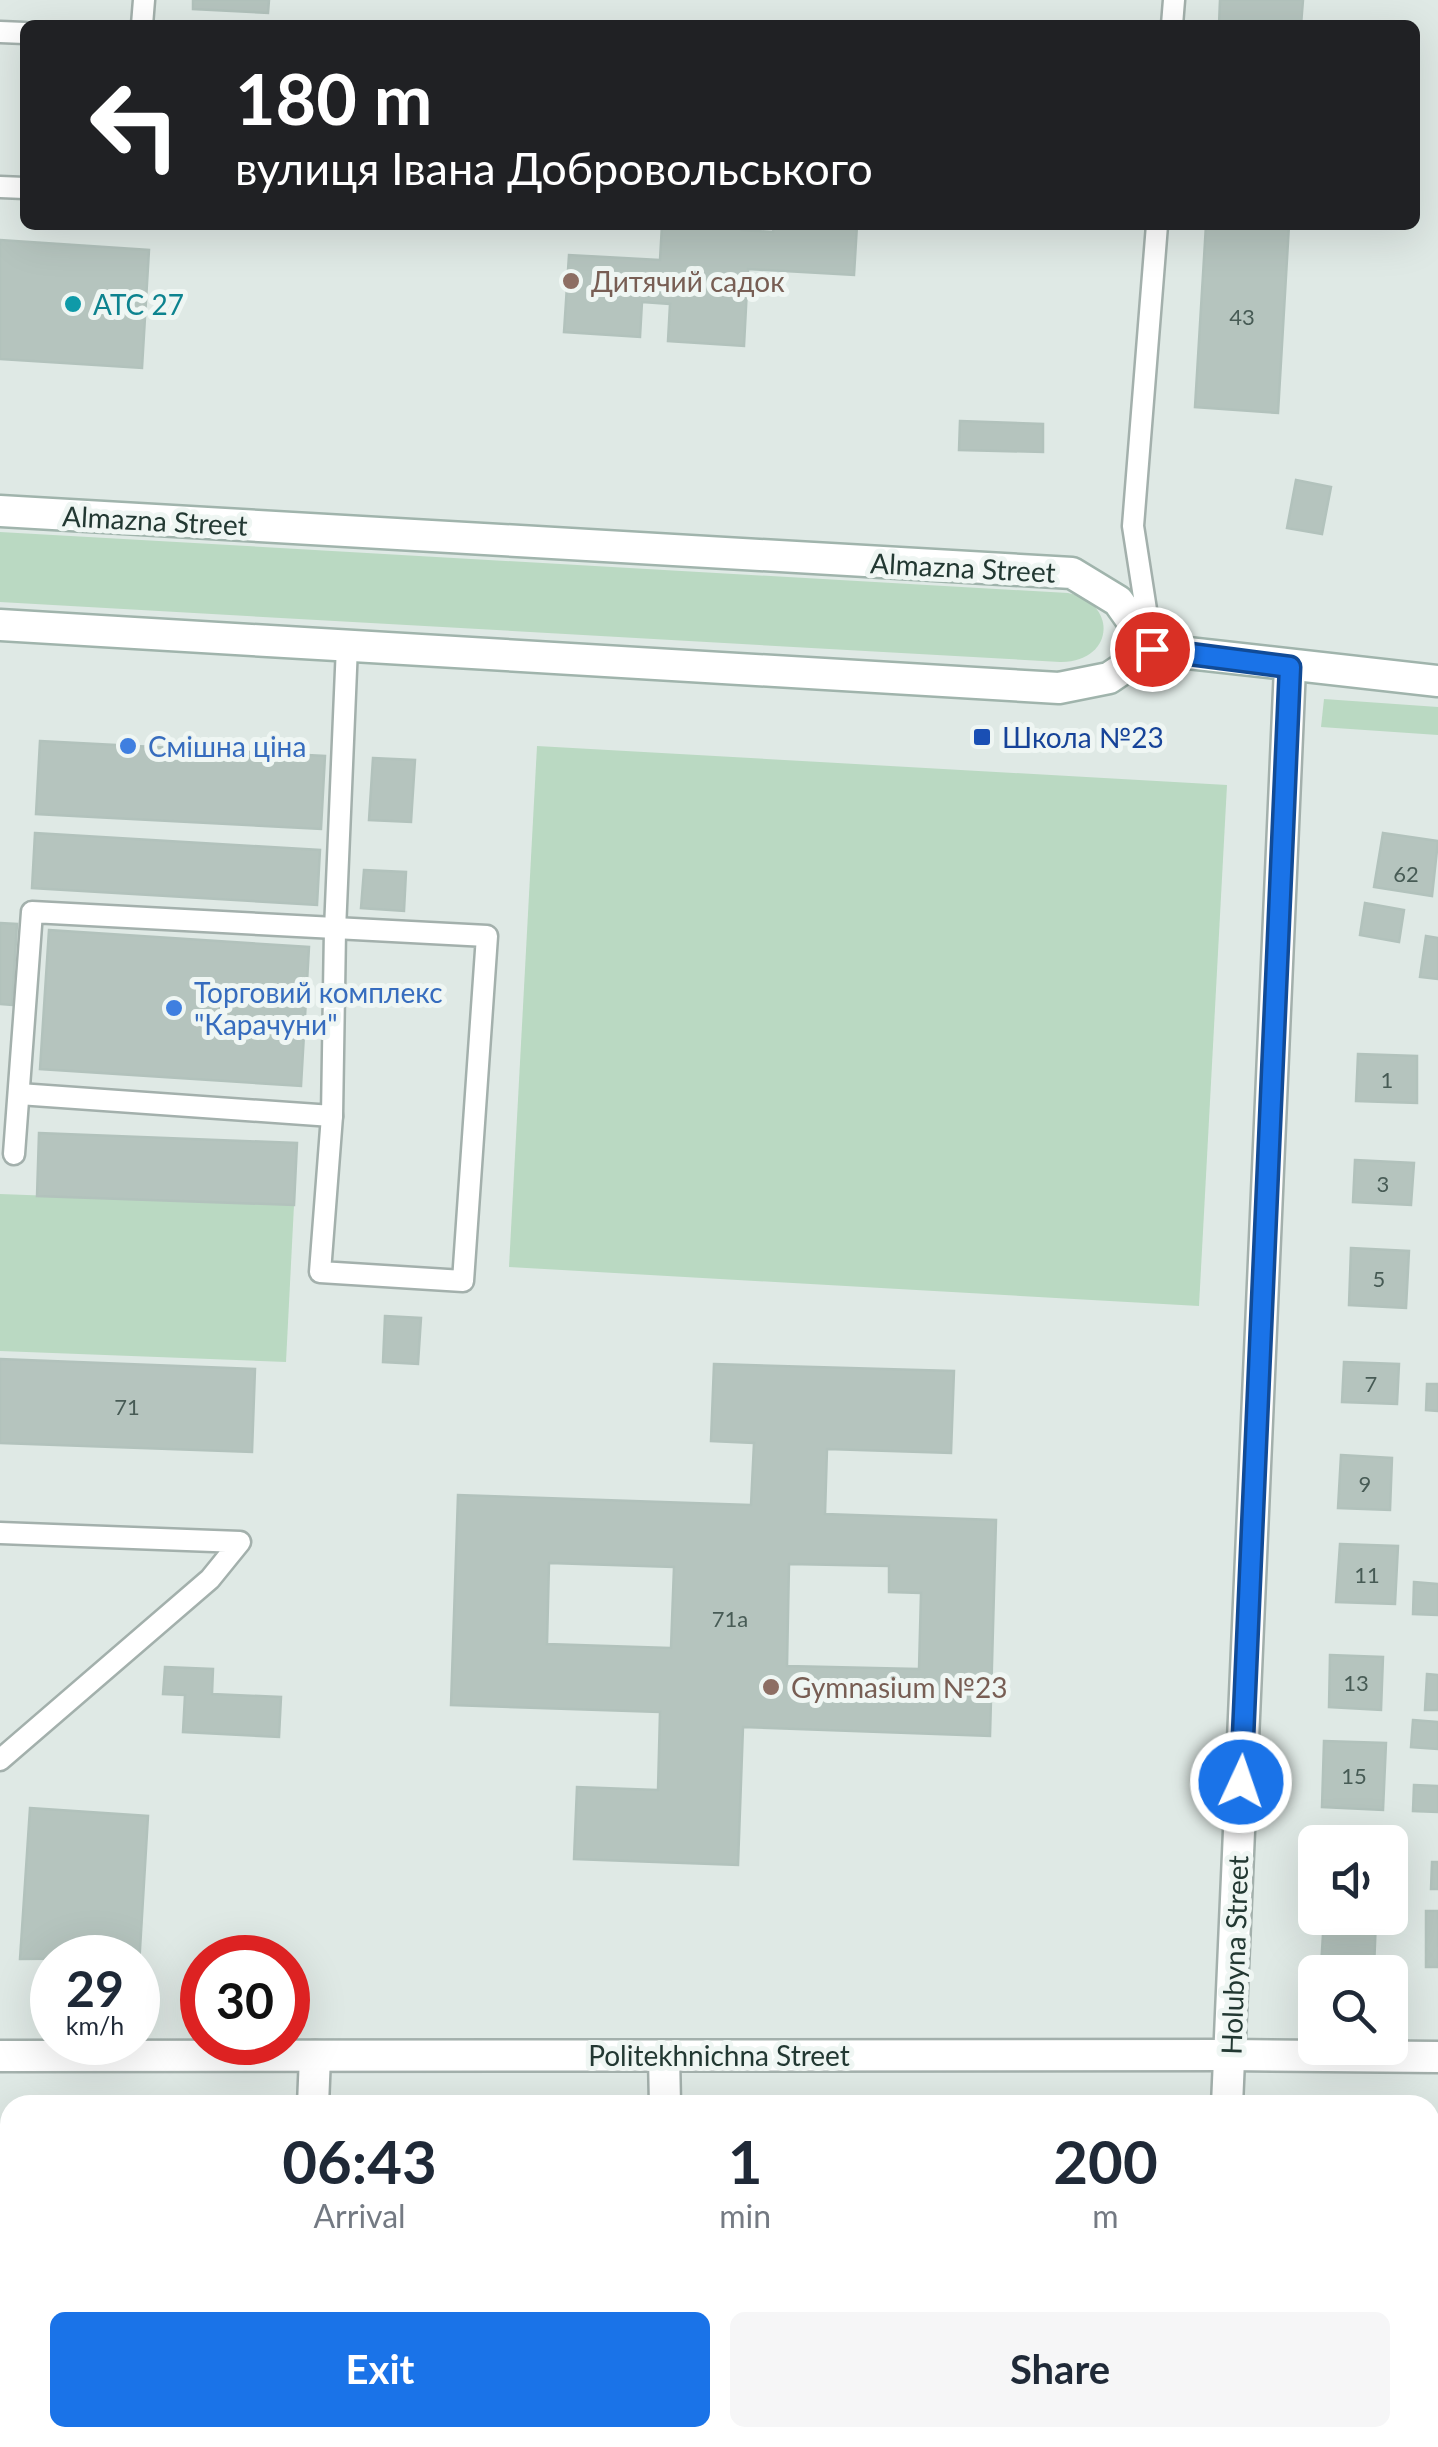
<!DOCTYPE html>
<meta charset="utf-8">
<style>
:root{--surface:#fff;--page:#f6f6f7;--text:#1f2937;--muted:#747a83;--accent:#1a73e8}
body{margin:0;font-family:Lato,sans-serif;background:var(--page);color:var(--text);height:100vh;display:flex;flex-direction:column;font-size:38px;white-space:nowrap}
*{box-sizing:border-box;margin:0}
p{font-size:32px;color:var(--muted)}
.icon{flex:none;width:55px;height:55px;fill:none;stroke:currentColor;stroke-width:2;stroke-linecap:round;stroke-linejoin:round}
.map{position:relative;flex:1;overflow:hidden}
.panel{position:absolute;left:0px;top:2095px;width:1440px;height:352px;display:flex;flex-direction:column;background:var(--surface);border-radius:30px 30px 0 0;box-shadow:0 10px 40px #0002}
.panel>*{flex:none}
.hud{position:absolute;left:20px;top:20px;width:1400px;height:210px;border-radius:15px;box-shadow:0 10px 40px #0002;background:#202124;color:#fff;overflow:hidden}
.controls{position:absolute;left:1298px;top:1825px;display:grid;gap:20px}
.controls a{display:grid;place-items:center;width:110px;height:110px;border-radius:15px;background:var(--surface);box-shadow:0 10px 40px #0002;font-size:50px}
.speed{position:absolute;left:30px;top:1935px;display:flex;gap:20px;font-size:50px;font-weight:700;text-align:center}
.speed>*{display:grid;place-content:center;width:130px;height:130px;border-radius:50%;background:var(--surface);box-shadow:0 10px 40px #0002;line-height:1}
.speed small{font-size:25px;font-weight:400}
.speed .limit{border:15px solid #d22;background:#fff;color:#111}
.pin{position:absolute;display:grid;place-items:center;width:85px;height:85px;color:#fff;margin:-42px;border:5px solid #fff;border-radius:50%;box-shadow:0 2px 10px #0007}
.me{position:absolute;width:110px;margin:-55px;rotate:3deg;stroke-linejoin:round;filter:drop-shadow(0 0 8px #0008)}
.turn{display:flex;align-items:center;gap:35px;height:210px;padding:0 50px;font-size:45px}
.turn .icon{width:130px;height:130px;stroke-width:2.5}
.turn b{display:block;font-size:70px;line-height:85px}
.eta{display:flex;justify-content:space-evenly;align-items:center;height:170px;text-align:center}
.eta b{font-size:60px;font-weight:700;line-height:70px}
.cta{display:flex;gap:20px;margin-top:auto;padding:20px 50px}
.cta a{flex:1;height:115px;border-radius:15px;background:var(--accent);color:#fff;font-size:40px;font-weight:700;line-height:115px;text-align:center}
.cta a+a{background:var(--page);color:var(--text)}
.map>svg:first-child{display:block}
.green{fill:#bad9c2}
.building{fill:#b5c4be;stroke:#b2c2bc;stroke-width:2.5;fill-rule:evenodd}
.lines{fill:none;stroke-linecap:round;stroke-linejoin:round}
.lane-casing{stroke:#a3b0ac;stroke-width:25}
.street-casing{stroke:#a3b0ac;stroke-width:35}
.secondary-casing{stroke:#a0b4ac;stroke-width:35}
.lane{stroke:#fff;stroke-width:20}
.street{stroke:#fff;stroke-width:30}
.secondary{stroke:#fff;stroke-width:30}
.route-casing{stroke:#114b97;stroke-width:25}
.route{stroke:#1a73e8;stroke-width:18}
.education-dot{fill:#8d6e63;stroke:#eff6f3;stroke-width:4}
.culture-dot{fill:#0f9aa8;stroke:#eff6f3;stroke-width:4}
.transit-dot{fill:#1a4fb4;stroke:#eff6f3;stroke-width:4}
.shop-dot{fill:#3f7fe0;stroke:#eff6f3;stroke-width:4}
.labels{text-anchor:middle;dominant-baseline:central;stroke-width:10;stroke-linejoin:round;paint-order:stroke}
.number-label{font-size:22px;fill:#475b55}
.education-label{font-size:28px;fill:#785e54;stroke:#eff6f3;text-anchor:start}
.culture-label{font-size:28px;fill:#0d838f;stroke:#eff6f3;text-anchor:start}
.street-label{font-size:28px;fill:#223832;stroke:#eff6f3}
.transit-label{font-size:28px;fill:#164399;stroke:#eff6f3;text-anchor:start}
.shop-label{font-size:28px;fill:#366cbe;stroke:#eff6f3;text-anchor:start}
</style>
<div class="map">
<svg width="1438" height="2447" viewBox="0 0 1438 2447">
<rect width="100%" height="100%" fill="#dfe9e5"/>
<g class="green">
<path d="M0,532L1068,593C1120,604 1113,663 1060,662L0,602Z"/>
<polygon points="1324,699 1438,707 1438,735 1321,727"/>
<polygon points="537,746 1227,785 1199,1306 509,1267"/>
<polygon points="0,1194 294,1205 286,1362 0,1351"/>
</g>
<g class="building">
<polygon points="193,0 269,0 268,13 193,9"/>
<polygon points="1220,0 1303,0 1301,25 1219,25"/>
<polygon points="662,225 743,225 742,230 773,232 774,225 857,225 854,275 748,269 744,346 668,341 670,304 642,302 640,337 564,332 569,255 660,260"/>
<polygon points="1206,225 1289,225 1278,413 1195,407"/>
<polygon points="0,240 149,250 142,368 0,359"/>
<polygon points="960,421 1043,424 1043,452 959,450"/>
<polygon points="1296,480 1331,487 1322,534 1287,528"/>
<polygon points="40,741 325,756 321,829 36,814"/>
<polygon points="373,758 415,760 411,822 369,820"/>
<polygon points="35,833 320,850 317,905 32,888"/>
<polygon points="1383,833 1438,841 1432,896 1374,887"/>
<polygon points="364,870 406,872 404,911 361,908"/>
<polygon points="1365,903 1404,910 1399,942 1360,935"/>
<polygon points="0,923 17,924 12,1005 0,1004"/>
<polygon points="49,930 309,947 301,1086 40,1069"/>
<polygon points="1426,936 1438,938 1438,979 1420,977"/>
<polygon points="1358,1054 1417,1056 1417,1103 1356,1101"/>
<polygon points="39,1133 297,1143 294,1205 37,1196"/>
<polygon points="1355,1160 1414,1163 1411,1205 1353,1202"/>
<polygon points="1351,1248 1409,1251 1406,1308 1349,1305"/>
<polygon points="385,1316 421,1318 418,1364 383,1362"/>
<polygon points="0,1359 255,1369 252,1452 0,1443"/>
<polygon points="1344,1362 1399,1364 1397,1404 1342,1402"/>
<path d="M714,1364L954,1371L951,1453L827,1449L825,1514L996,1520L990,1736L743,1727L738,1865L574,1859L577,1787L658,1790L660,1712L451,1705L458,1495L751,1505L754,1443L711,1441ZM549,1563L674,1567L671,1648L547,1644ZM789,1564L889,1566V1592L921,1593L919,1669L787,1666Z"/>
<polygon points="1427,1384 1438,1384 1438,1411 1426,1410"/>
<polygon points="1341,1455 1392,1458 1390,1510 1338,1508"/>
<polygon points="1340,1544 1398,1546 1395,1604 1336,1602"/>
<polygon points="1414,1582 1438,1584 1438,1615 1413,1614"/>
<polygon points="1330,1655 1383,1657 1381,1710 1329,1707"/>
<polygon points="165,1667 213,1669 212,1694 281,1697 279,1737 183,1732 185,1695 163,1694"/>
<polygon points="1427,1674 1438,1675 1438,1710 1425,1710"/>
<polygon points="1413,1720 1438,1722 1438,1749 1411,1747"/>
<polygon points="1324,1741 1386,1743 1383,1810 1322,1807"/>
<polygon points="1414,1785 1438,1786 1438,1812 1413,1811"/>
<polygon points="30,1808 148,1816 139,1966 138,1958 20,1959"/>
<polygon points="1432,1862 1438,1862 1438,1889 1431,1889"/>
<rect x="1426" y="1911" width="12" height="56"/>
<polygon points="1324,1918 1376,1918 1374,1969 1321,1967"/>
<polygon points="1430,2149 1438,2150 1438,2202 1430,2202"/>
<rect x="363" y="2438" width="62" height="9"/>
<rect x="813" y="2438" width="54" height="9"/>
<polygon points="1283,2438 1335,2438 1334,2447 1283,2447"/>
<polygon points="1377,2438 1416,2438 1416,2447 1376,2447"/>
</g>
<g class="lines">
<g class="lane-casing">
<g id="lane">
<polyline points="142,25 144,0"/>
<polyline points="1172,25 1174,0"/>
<polyline points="0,32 25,33"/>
<polyline points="0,187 25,188"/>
<polyline points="1151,642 1133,526 1157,225"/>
<polyline points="19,1094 332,1116 335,930 347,646"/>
<polyline points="14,1154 32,912 487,936 463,1281 320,1272 332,1116"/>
<polyline points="0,1533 240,1542 210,1579 0,1760"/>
</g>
</g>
<g class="street-casing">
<g id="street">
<polyline points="0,2056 1230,2055 1438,2057"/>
<polyline points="664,2056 665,2105"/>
<polyline points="313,2105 315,2056"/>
<polyline points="1227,2105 1290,667"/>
<polyline points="667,2438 667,2447"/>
<polyline points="296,2447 296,2438"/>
<polyline points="1212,2447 1212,2438"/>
</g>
</g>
<g class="secondary-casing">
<g id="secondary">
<polyline points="0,511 1072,573 1118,601 1152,649"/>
<polyline points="0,625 1059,688 1109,678 1152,649"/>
<polyline points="1152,649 1438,681"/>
</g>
</g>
<use href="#lane" class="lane"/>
<use href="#street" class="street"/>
<use href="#secondary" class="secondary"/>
</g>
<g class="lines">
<g class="route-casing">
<polyline id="route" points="1152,649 1290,667 1241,1782"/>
</g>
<use href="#route" class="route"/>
</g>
<g class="education-dot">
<circle cx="571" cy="281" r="10"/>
<circle cx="771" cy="1687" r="10"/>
</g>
<circle class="culture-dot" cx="73" cy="304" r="10"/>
<rect class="transit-dot" x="972" y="727" width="20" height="20" rx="5"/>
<g class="shop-dot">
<circle cx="128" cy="746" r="10"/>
<circle cx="174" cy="1008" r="10"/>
</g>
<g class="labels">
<g class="number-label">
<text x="1242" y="316">43</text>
<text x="1406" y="873">62</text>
<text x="1387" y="1079">1</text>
<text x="1383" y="1183">3</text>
<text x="1379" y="1278">5</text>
<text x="1371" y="1383">7</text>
<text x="127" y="1406">71</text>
<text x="1365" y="1483">9</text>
<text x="1367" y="1574">11</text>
<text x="730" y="1618">71а</text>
<text x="1356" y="1682">13</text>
<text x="1354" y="1775">15</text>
</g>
<g class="education-label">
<text x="591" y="281">Дитячий садок</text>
<text x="791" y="1687">Gymnasium №23</text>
</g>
<g class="culture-label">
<text x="93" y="304">АТС 27</text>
</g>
<g class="street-label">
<text transform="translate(155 520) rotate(3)">Almazna Street</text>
<text transform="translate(963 567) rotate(3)">Almazna Street</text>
<text transform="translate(1234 1955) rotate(-88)">Holubyna Street</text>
<text x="719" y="2055">Politekhnichna Street</text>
</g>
<g class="transit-label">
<text x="1002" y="737">Школа №23</text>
</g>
<g class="shop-label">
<text x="148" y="746">Смішна ціна</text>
<text x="194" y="992">Торговий комплекс<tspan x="194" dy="32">"Карачуни"</tspan></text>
</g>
</g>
</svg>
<div class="controls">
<a><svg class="icon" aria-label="sound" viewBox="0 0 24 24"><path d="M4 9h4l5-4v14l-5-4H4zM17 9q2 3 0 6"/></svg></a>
<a><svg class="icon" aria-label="search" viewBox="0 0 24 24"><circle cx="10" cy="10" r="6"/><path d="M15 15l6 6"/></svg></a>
</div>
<div class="speed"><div>29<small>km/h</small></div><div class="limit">30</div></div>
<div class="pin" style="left:1152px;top:649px;background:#d93025"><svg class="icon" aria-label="arrive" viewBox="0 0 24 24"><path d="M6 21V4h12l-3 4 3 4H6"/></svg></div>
<svg class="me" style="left:1241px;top:1782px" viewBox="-20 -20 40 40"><circle r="17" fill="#1a73e8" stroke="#fff" stroke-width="3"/><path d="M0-11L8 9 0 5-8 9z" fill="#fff"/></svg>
<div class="hud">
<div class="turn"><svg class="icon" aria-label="left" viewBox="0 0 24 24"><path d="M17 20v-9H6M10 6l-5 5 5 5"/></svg><div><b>180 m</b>вулиця Івана Добровольського</div></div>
</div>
<section class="panel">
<div class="eta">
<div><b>06:43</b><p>Arrival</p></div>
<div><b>1</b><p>min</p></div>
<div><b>200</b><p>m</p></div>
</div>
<div class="cta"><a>Exit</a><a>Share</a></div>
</section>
</div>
